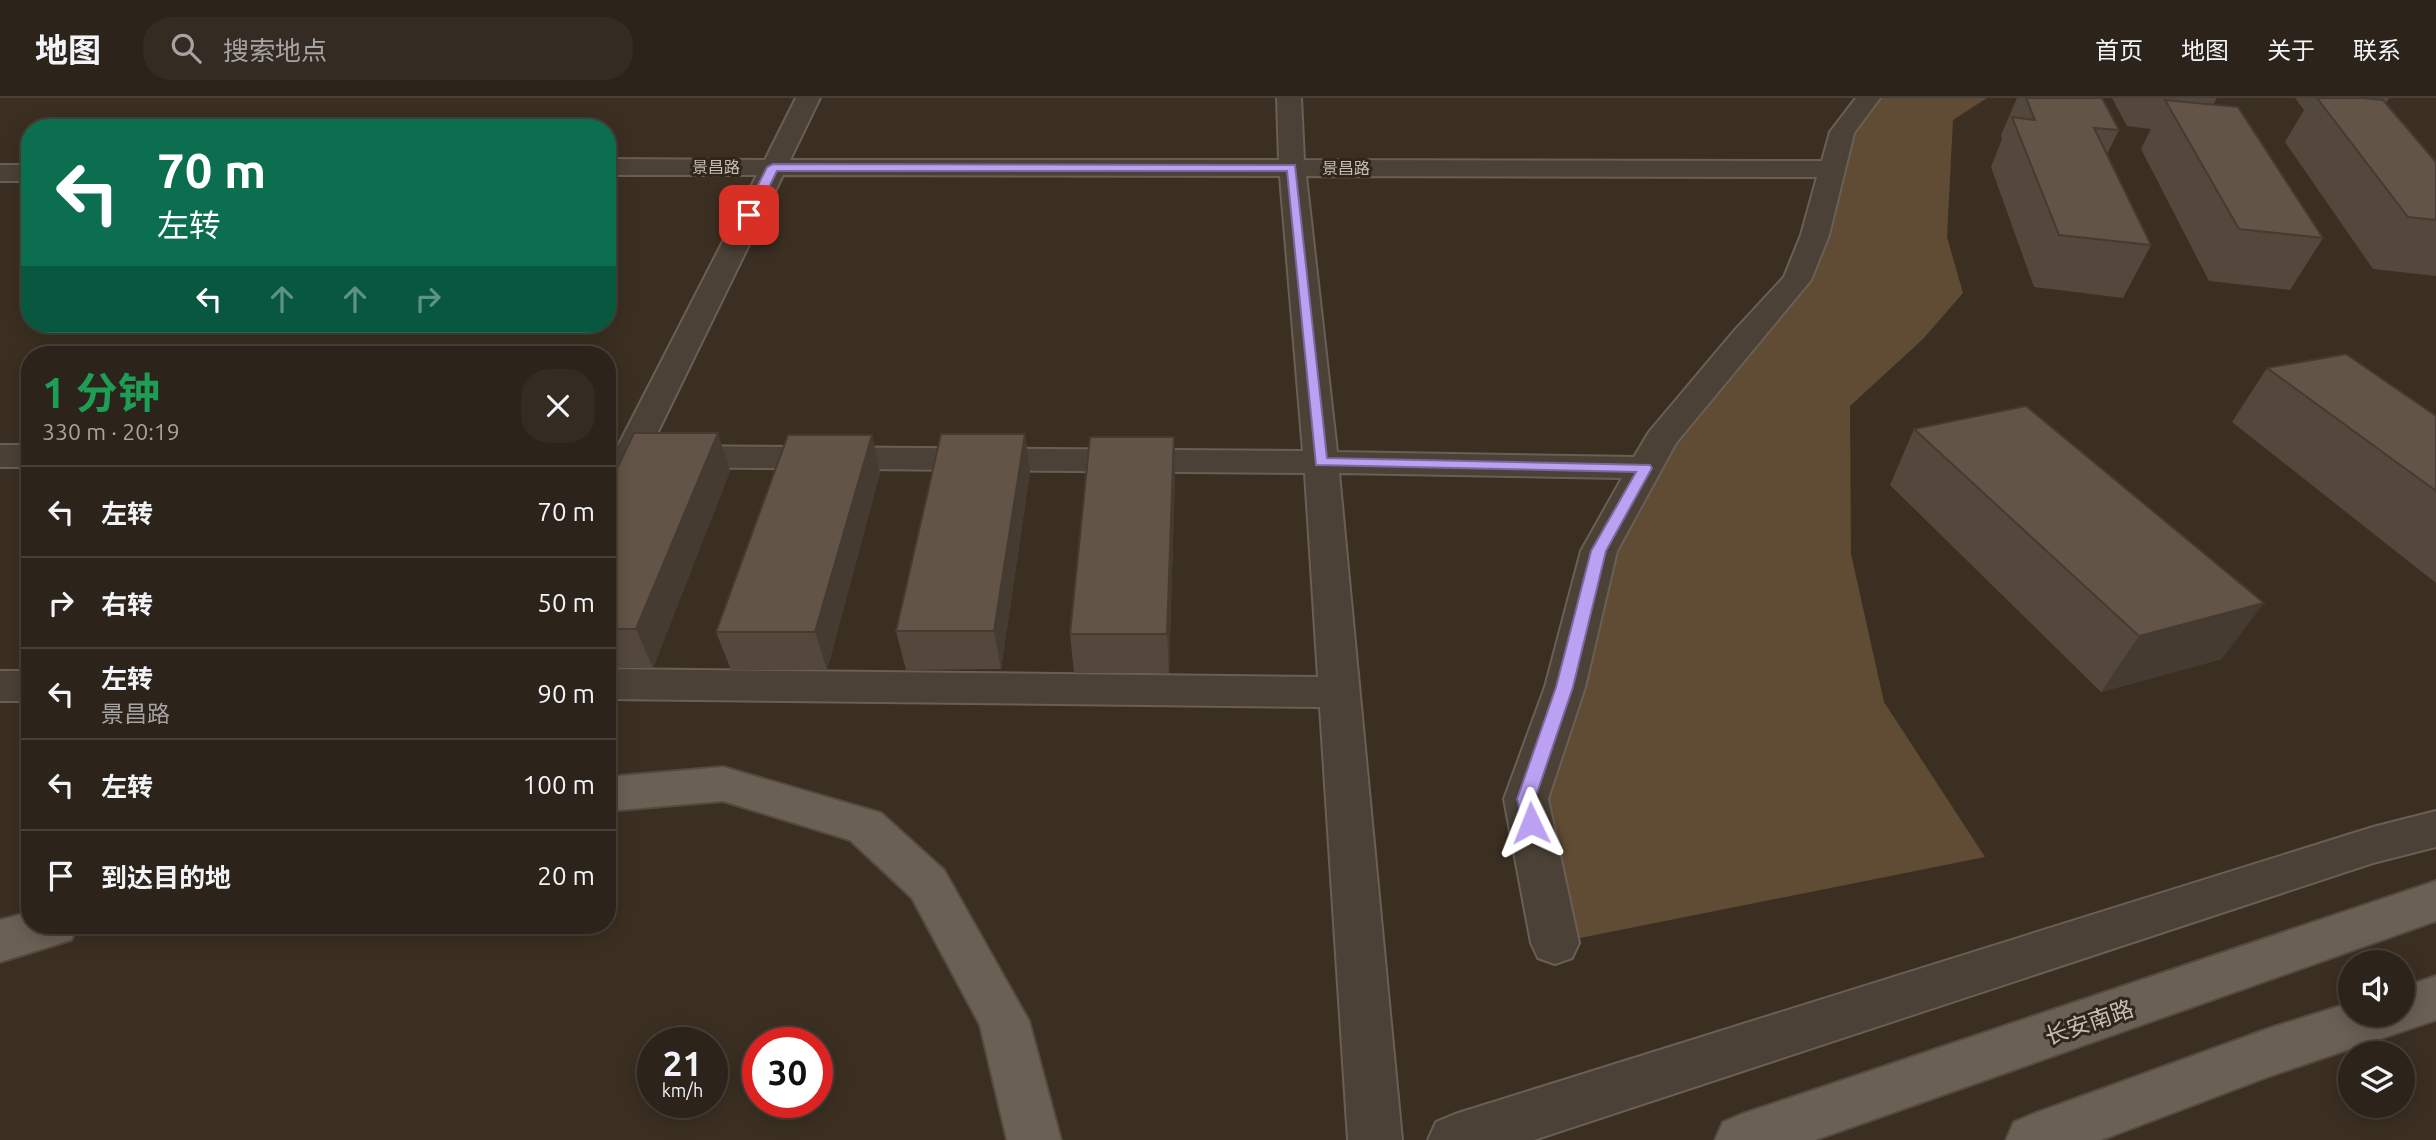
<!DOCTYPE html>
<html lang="zh">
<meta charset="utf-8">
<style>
:root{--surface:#2c231a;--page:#342b23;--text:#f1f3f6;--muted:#a6a4a2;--line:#484039}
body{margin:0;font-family:Ubuntu,"Noto Sans SC",sans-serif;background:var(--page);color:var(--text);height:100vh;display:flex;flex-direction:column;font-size:26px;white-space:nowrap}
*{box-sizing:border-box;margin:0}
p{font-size:23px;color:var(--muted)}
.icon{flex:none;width:38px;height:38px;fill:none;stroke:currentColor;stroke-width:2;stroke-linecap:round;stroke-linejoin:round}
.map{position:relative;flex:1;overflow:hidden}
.panel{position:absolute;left:21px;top:248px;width:595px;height:588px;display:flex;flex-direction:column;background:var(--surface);border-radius:28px;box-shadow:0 4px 18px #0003,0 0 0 2px var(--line)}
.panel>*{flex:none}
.hud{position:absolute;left:21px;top:21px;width:595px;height:214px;border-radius:28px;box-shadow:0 4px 18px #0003,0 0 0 2px var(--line);background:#0b6e4f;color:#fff;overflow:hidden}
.tools{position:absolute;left:2338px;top:852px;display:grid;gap:14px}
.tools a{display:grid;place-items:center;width:77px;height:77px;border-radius:50%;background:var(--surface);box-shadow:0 4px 18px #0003,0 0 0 2px var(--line);font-size:35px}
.speed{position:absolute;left:637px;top:929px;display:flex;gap:14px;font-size:35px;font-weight:700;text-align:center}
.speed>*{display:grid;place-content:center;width:91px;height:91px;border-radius:50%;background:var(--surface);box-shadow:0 4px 18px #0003,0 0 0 2px var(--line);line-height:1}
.speed small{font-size:18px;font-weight:400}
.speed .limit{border:10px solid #d22;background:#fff;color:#111}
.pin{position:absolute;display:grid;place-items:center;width:60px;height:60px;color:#fff;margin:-30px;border-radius:14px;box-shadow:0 4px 10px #0006}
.me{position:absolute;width:77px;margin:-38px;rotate:358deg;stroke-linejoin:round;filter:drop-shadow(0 0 5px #0008)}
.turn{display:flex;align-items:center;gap:24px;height:147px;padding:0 21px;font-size:32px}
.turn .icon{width:91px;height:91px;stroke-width:2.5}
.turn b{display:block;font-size:49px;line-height:60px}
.lanes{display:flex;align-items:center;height:66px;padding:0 21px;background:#0003;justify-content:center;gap:35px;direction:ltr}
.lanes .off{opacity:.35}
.round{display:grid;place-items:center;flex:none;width:74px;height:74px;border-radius:28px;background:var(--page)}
.summary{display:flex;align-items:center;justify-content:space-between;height:119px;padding:0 21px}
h1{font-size:42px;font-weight:700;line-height:52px;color:#1e9e55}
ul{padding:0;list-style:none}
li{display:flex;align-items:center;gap:21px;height:91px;padding:0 21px;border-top:2px solid var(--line)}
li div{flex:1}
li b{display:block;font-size:26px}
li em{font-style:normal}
header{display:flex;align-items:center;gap:42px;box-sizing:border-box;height:98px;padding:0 35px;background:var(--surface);border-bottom:2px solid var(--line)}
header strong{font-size:33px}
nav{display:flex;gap:38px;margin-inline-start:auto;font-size:24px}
.search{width:490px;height:63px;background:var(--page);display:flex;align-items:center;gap:18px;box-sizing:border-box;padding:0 24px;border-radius:28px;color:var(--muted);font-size:26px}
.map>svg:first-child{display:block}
.water{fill:#604b34}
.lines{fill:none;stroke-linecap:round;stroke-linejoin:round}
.minor-casing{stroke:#695f54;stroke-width:4}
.major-casing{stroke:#544a3f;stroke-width:4}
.minor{fill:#4b4136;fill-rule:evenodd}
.major{fill:#6b6054;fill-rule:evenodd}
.wall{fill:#54483c}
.shaded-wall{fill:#453b31}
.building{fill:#625446;stroke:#453b31;stroke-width:2}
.route{fill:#bca0f2;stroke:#7a689d;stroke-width:2}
.labels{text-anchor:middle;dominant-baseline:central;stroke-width:6;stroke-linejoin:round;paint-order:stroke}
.far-street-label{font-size:16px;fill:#c7bdb1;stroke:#30261b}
.near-street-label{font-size:23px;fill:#c7bdb1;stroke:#30261b}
</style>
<header>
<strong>地图</strong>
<div class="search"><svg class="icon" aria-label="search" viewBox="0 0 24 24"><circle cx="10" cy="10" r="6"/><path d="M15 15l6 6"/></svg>搜索地点</div>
<nav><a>首页</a><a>地图</a><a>关于</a><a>联系</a></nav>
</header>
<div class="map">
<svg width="2436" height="1042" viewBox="0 0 2436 1042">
<rect width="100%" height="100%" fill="#3b2f22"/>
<polygon class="water" points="1868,0 1987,0 1953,22 1947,139 1963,195 1923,241 1850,308 1851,456 1884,604 1985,759 1555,845 1526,701 1599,453 1661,341 1797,182 1842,34"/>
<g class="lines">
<g class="minor-casing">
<g id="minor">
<path d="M796,0H820L790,62H1279L1277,0H1301L1304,62L1822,63L1830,34L1856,0H1880L1854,35L1829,137L1811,182L1676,345L1617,453L1585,589L1548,701L1579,845L1572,860L1555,866L1538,860L1531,845L1504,701L1545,589L1581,453L1622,380L1339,375L1402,1042H1348L1320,609L607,601V571L1318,579L1305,375L641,369L619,411L607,414V347L618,348L757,77H607V61L765,62ZM783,77L1280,78L1303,353L651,348ZM1306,78L1817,79L1801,137L1784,179L1734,233L1649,334L1634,359L1337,354Z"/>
<rect x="0" y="67" width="30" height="16"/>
<rect x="0" y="347" width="30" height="22"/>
<rect x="0" y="573" width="30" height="30"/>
<polygon points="2436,713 2436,749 2373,765 1534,1042 1428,1042 1436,1024 1455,1016 2373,729"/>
</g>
</g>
<g class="major-casing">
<g id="major">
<polygon points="723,669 881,715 944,772 1029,923 1061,1042 1007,1042 980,927 912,800 850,742 723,703 607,713 607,679"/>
<polygon points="2436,783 2436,823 1815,1042 1715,1042 1723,1024 1742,1016"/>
<polygon points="30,814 30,828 78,828 71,842 0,864 0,822"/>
<polygon points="2436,878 2436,922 2270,978 2101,1042 2006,1042 2014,1024 2033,1016 2270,930 2350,905 2350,917 2403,917 2403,889"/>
</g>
</g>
<use href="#minor" class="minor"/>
<use href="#major" class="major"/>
</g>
<g class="wall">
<polygon points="2017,0 2102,0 2119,32 2107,56 2151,147 2123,200 2034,189 1991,69 2002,41 2001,37"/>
<polygon points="2112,0 2217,0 2213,7 2323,140 2290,192 2209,183 2141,51 2151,31 2127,28"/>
<polygon points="2295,0 2389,0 2386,5 2436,64 2436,178 2373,171 2285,44 2304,12"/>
<polygon points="2267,270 2436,318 2436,485 2232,324"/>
<polygon points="1914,331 2222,561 2101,594 1890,387"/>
<polygon points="1025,336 1030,374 1001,571 906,572 896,533"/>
<polygon points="872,337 880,375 827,572 731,572 716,534"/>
<polygon points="1174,339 1175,377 1169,575 1074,575 1070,536"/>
<polygon points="730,373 653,570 607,570 607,391"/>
</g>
<g class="shaded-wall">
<polygon points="718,335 730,373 653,570 636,531"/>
<polygon points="1025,336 1030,374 1001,571 994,533"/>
<polygon points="872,337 880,375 827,572 815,534"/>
<polygon points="1174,339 1175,377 1169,575 1167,536"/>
<polygon points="2264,505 2222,561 2101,594 2139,538"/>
</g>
<g class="building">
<polygon points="2026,0 2102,0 2119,32 2094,30 2151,147 2059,137 2012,19 2035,22"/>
<polygon points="2317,0 2362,0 2383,2 2436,64 2436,122 2408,119"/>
<polygon points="2165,2 2238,9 2323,140 2239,131"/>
<polygon points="2346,256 2436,318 2436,393 2267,270"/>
<polygon points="2026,308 2264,505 2139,538 1914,331"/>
<polygon points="634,335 718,335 636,531 607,531 607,391"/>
<polygon points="941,336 1025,336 994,533 896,533"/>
<polygon points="788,337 872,337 815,534 716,534"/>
<polygon points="1090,339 1174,339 1167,536 1070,536"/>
</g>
<polygon class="route" points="773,66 1295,67 1327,360 1650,367 1652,370 1606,453 1573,589 1535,701 1540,725 1537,730 1531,732 1524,730 1517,701 1556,589 1591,453 1636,374 1316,367 1287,73 777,73 755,117 745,120 743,117 767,69"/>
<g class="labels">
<g class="far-street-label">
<text x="716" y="69">景昌路</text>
<text x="1346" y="70">景昌路</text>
</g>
<g class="near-street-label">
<text transform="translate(2089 924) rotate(-19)">长安南路</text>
</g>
</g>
</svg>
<div class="tools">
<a><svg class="icon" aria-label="sound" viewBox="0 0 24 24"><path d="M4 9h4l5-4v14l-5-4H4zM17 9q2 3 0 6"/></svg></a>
<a><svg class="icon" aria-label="layers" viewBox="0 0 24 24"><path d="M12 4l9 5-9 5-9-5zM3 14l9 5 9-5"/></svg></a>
</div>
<div class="speed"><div>21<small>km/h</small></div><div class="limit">30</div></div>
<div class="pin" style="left:749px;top:117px;background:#d93025"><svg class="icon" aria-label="arrive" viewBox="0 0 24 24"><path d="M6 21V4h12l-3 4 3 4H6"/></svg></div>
<svg class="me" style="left:1531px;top:725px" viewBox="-20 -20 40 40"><path d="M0-17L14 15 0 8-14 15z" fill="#bca0f2" stroke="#fff" stroke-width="4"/></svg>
<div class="hud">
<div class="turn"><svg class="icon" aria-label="left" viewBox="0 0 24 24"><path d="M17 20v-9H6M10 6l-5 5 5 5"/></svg><div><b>70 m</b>左转</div></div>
<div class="lanes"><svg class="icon" aria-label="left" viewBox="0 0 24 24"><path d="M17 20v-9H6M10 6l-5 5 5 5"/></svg><svg class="icon off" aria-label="ahead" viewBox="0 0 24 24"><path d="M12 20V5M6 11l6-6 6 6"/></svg><svg class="icon off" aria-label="ahead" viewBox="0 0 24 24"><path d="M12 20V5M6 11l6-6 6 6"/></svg><svg class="icon off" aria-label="right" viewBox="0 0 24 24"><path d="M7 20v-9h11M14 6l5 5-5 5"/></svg></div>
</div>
<section class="panel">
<div class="summary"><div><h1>1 分钟</h1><p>330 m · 20:19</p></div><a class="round"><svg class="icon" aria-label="close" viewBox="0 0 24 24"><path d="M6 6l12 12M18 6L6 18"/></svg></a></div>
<ul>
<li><svg class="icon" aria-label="left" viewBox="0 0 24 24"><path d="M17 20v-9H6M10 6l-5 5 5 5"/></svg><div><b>左转</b></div><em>70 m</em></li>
<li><svg class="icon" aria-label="right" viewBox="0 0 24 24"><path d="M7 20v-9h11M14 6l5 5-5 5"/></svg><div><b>右转</b></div><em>50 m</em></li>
<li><svg class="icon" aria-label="left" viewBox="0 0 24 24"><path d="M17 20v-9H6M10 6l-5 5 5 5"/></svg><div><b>左转</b><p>景昌路</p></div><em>90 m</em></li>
<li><svg class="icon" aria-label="left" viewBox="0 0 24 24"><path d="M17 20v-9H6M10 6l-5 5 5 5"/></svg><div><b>左转</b></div><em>100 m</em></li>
<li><svg class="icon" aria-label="arrive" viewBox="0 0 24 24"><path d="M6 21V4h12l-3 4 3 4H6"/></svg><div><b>到达目的地</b></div><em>20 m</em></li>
</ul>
</section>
</div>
